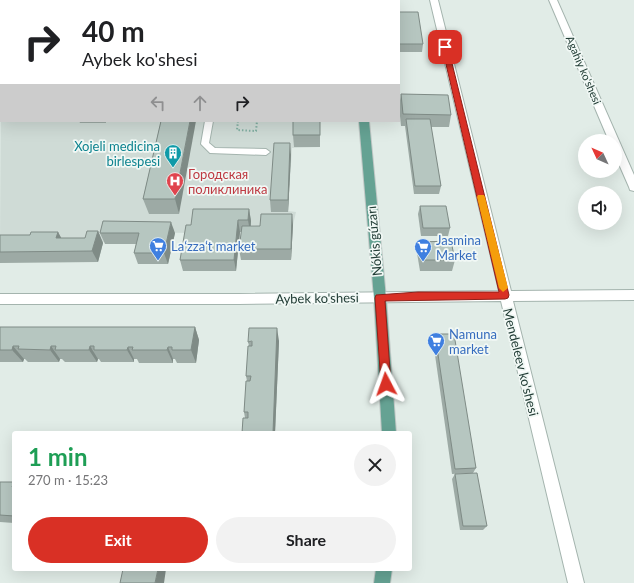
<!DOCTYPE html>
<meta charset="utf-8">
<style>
:root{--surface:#fff;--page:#f2f2f2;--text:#202124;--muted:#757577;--accent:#d93025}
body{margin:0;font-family:Lato,sans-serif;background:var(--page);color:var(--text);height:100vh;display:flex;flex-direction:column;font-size:15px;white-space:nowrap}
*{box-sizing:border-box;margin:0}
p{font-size:13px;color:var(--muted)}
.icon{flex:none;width:22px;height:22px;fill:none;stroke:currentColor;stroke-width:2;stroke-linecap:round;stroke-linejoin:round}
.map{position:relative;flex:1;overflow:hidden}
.side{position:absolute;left:12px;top:431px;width:400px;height:140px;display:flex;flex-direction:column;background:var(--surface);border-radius:4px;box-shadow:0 4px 16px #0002}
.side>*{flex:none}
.top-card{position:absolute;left:0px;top:0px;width:400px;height:122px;box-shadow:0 4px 16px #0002;background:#fff;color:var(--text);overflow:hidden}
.needle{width:26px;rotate:314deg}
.tools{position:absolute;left:578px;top:134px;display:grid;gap:8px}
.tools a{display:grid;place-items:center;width:44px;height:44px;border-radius:50%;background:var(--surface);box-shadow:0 4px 16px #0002;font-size:20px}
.pin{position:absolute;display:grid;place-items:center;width:34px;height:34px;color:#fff;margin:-17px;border-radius:8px;box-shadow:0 2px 6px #0006}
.me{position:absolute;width:44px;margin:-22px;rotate:356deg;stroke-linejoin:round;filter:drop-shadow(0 0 3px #0008)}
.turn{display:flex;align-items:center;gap:14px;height:84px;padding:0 16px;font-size:18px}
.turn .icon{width:52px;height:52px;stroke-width:2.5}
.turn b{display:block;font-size:28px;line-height:34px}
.lanes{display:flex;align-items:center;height:38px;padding:0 16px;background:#0003;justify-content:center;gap:20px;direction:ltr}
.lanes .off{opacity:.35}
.round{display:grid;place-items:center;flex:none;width:42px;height:42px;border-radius:21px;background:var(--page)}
.overview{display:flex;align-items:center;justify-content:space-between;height:68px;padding:0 16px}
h1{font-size:24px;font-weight:700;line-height:30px;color:#1e9e55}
.cta{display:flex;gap:8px;margin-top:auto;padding:8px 16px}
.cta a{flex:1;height:46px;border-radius:24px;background:var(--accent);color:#fff;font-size:16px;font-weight:700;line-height:46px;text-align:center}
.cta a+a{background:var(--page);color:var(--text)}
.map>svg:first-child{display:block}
.built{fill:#cfdbd6}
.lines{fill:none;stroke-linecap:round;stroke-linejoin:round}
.lane-casing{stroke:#a4b4ae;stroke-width:2}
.street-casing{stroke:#a4b4ae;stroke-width:2}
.primary-casing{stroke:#c1c8c6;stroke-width:2}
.path{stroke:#81afa2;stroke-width:2;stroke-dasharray:1.5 2;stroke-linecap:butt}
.lane{fill:#fff;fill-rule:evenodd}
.street{fill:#fff;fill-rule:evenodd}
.primary{fill:#65a293;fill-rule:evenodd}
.wall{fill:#9daaa5}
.shaded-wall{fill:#7f8b86}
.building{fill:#b6c6c0;stroke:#7f8b86}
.route{fill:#d93025;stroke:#8d1f18}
.slow{fill:#f59e0b}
.labels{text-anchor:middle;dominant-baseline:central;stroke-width:3.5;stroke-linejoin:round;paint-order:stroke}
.far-street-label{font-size:11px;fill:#213c35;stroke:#f1f8f5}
.culture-label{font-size:13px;fill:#0d838f;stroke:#f1f8f5;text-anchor:end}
.health-label{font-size:13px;fill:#be3a42;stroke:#f1f8f5;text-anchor:start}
.shop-label{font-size:13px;fill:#366cbe;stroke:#f1f8f5;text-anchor:start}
.street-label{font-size:13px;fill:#213c35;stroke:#f1f8f5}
</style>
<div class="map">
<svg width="634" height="583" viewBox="0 0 634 583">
<rect width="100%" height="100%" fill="#e1ece7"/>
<g class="built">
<rect x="31" y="0" width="286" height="1"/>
<polygon points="1,59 1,121 319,121 320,147 292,148 288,211 296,212 293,225 251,225 251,221 194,233 108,232 105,242 0,246"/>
</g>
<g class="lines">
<g class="lane-casing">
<g id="lane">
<polygon points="191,0 198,0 199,1 192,1"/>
<polygon points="205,121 213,121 209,143 215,148 266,149 270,152 266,155 210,153 201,144"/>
</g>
</g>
<g class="street-casing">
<g id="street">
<polygon points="430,0 438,0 511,291 634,290 634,300 513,301 584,583 568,583 501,301 238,304 0,304 0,294 238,294 499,291"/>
<polygon points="549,0 557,0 634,175 634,191 630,190 629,187 615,155 615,141 609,141"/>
</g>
</g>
<g class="primary-casing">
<g id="primary">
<rect x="350" y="0" width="8" height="1"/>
<polygon points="359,121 369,121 386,298 396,433 382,433 374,298"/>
<polygon points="376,569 392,569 390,583 374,583"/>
</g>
</g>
<polyline class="path" points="238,121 237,130 256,131 257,121"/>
<use href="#lane" class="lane"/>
<use href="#street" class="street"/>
<use href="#primary" class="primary"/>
</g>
<g class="wall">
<polygon points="399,12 423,44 422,52 399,52"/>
<polygon points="401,94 451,115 449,127 431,127 441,186 439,194 414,194 405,126 401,126 399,106"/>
<polygon points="79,121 106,121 106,123 80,123"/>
<polygon points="161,121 179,214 149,214 143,199"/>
<polygon points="293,135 320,135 320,147 294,147"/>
<polygon points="291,155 288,212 271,212 270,200"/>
<polygon points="420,206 450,228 448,236 421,236 418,214"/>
<polygon points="249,209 251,221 251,226 293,225 291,260 241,260 239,249 242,232 240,232 236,271 183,271 180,260 191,225"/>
<polygon points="98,231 103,243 98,262 0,263 0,235 30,235 58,232 61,238 85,238"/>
<polygon points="100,233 175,233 168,264 138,264 134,253 136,244 105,244"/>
<polygon points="419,242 455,260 452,271 420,271 417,253"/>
<polygon points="0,327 195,327 199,340 196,363 177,363 175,359 173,359 173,363 139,363 137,359 134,359 134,362 101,362 99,359 98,359 97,362 65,362 62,359 60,359 59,362 28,362 25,359 24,359 23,362 0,362"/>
<polygon points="435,334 476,468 473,473 452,474 433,341"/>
<polygon points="279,341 275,433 242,433 245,418 244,412 247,381 246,376 249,346 248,342"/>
<polygon points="455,474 487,526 483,530 460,530 452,479"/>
<polygon points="0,482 14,482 14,523 0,522"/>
</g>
<g class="shaded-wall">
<polygon points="190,121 196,121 179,214 175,199"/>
<polygon points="290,143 291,155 288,212 288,200"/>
<polygon points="249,209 251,221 250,232 248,220"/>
<polygon points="292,214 293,225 291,260 291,249"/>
<polygon points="238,220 240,232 236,271 234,260"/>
<polygon points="171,222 175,233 168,264 164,253"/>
<polygon points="98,231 103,243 98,262 92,251"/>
<polygon points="58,232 64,243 56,238"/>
<polygon points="195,327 199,340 196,363 191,350"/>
<polygon points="277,328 279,341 275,433 273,433"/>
<polygon points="13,346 24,359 23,362 12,350"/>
<polygon points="51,346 60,359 59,362 50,350"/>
<polygon points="90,346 98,359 97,362 89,350"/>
<polygon points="128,347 134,359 134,362 127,350"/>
<polygon points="168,347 173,359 173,363 167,350"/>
<polygon points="158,569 166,569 164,583 155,583"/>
</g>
<g class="building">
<polygon points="399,12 418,12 423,44 399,44"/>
<polygon points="401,94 448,95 451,115 403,114"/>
<polygon points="406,119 430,119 441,186 415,186"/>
<polygon points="161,121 190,121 175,199 143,199"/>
<rect x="293" y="121" width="27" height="14"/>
<polygon points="274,143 290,143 288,200 270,200"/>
<polygon points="420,206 446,206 450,228 423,228"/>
<polygon points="193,209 249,209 248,220 238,220 234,260 180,260 186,225 191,225"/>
<polygon points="261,214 292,214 291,249 239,249 242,226 260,226"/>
<polygon points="103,221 171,222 164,253 134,253 139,233 100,233"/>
<polygon points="87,231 98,231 92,251 0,252 0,235 30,235 31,232 58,232 56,238 85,238"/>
<polygon points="451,241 455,260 422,260 419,242"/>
<polygon points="0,327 195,327 191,350 172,350 172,347 168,347 167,350 132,350 133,347 128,347 127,350 94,350 94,346 90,346 89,350 55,350 56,346 51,346 50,350 18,349 19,346 13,346 12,350 0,350"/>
<polygon points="249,328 277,328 273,433 242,433 243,418 248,418 248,412 244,412 246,381 250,381 251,376 246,376 248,346 252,346 252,341 248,342"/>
<polygon points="435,334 454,334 476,468 455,469"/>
<polygon points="477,473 487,526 463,526 455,474"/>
<polygon points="0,482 14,482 12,487 14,487 14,516 0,515"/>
<polygon points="123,569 158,569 155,583 120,583"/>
</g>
<polygon class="route" points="443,45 448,47 509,295 508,298 505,299 385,301 391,384 390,388 386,389 382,388 381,384 375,298 376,295 418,292 499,292 442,47"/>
<polygon class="slow" points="478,195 484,195 485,197 508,288 503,292 499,288 477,197"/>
<defs>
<g id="building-pin" transform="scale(0.9)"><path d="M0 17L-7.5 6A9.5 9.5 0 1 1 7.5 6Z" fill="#0f9aa8" stroke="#f1f8f5"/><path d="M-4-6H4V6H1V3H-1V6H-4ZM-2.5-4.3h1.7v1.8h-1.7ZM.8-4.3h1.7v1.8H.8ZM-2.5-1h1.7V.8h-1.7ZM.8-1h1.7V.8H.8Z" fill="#fff"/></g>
<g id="hospital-pin" transform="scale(0.9)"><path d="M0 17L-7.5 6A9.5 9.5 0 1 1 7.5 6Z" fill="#e0444e" stroke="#f1f8f5"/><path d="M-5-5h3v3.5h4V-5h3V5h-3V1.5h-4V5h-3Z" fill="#fff"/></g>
<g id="supermarket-pin" transform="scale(0.9)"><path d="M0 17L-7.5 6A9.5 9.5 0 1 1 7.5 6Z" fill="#3f7fe0" stroke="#f1f8f5"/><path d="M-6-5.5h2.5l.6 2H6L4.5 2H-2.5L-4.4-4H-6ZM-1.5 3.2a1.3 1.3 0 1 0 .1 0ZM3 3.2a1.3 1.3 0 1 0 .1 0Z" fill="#fff"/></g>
</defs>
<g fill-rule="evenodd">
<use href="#building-pin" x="173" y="153"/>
<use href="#hospital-pin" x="175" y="181"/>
<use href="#supermarket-pin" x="158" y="246"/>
<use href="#supermarket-pin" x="423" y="247"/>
<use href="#supermarket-pin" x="436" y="341"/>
</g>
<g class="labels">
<g class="far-street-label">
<text transform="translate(584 70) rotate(67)">Agahiy ko'shesi</text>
</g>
<g class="culture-label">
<text x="160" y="146">Xojeli medicina<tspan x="160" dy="15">birlespesi</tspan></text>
</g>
<g class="health-label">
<text x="188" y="174">Городская<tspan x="188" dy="15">поликлиника</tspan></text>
</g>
<g class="shop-label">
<text x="436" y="240">Jasmina<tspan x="436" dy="15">Market</tspan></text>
<text x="171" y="246">Laʻzzaʻt market</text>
<text x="449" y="334">Namuna<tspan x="449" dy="15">market</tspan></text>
</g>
<g class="street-label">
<text transform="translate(374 241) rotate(-95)">Nókis gúzarı</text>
<text transform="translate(317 298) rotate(-1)">Aybek ko'shesi</text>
<text transform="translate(521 362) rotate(76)">Mendeleev ko'shesi</text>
</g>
</g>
</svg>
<div class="tools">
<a><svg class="needle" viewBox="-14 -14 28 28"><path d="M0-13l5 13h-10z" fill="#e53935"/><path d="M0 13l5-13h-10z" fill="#757577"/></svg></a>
<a><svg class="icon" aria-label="sound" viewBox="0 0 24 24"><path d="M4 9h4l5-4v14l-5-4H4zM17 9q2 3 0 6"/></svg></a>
</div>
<div class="pin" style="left:445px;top:47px;background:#d93025"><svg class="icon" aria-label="arrive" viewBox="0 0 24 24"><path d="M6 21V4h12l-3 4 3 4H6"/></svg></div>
<svg class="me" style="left:386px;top:384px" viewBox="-20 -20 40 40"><path d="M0-17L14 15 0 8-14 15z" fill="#d93025" stroke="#fff" stroke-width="4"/></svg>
<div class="top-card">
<div class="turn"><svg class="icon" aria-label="right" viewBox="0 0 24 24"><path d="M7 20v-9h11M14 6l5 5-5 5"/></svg><div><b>40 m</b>Aybek ko'shesi</div></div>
<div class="lanes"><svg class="icon off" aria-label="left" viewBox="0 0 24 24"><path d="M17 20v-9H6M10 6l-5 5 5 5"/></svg><svg class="icon off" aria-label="ahead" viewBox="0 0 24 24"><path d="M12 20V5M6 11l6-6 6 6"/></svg><svg class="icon" aria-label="right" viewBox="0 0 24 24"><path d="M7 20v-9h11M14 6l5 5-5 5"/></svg></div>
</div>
<section class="side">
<div class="overview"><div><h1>1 min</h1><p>270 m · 15:23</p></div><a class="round"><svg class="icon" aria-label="close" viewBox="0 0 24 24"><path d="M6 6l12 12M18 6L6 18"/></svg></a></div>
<div class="cta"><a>Exit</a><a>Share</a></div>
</section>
</div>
